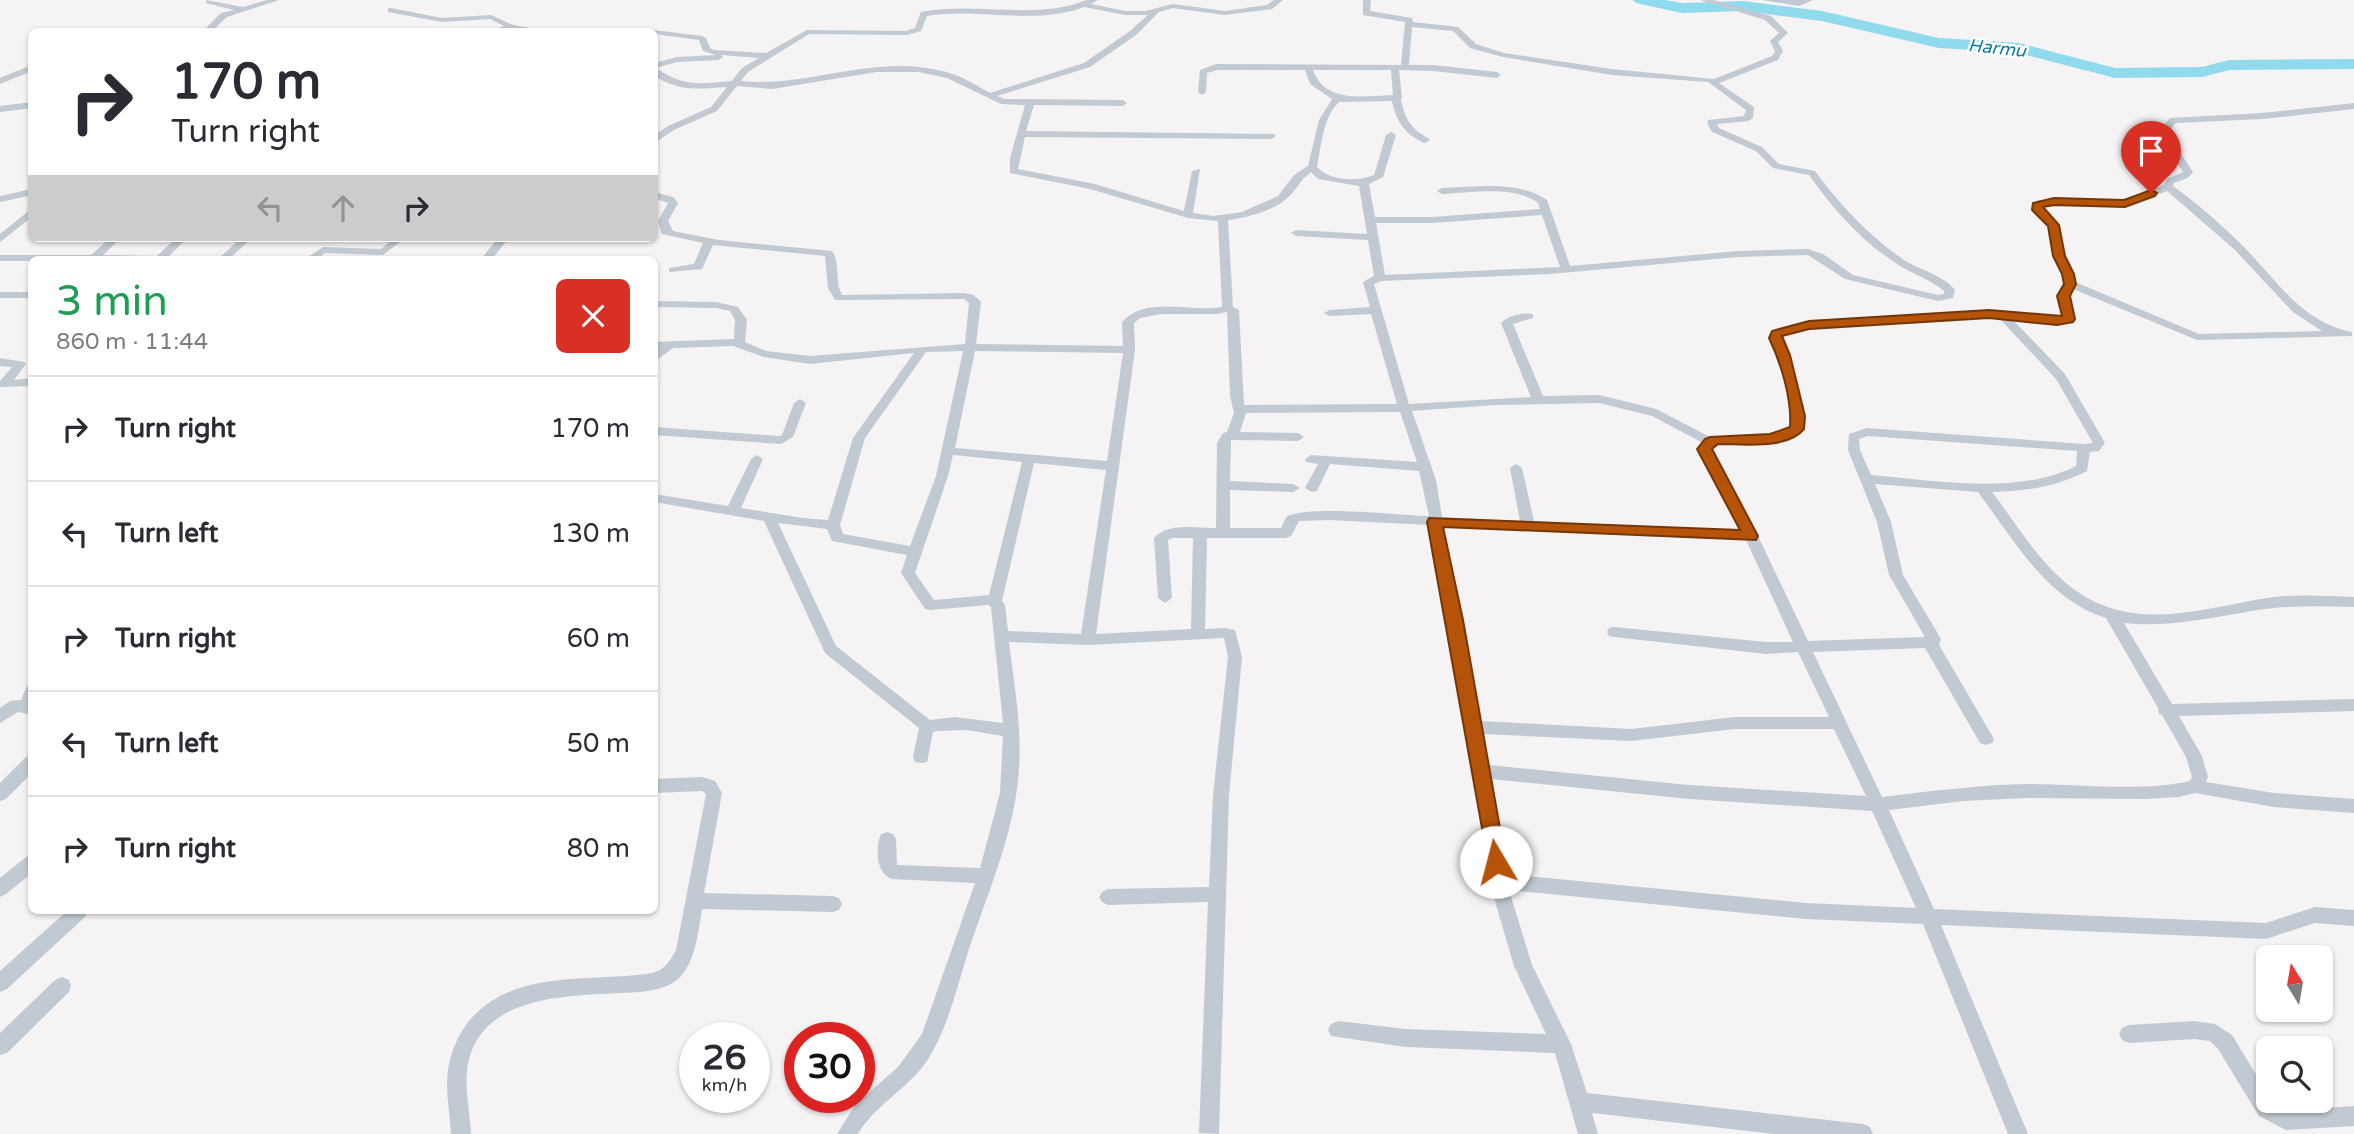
<!DOCTYPE html>
<meta charset="utf-8">
<style>
:root{--surface:#fff;--page:#f2f2f3;--text:#2b2b33;--muted:#7c7c81;--line:#e1e1e2}
body{margin:0;font-family:"Varela Round",sans-serif;background:var(--page);color:var(--text);height:100vh;display:flex;flex-direction:column;font-size:26px;white-space:nowrap}
*{box-sizing:border-box;margin:0}
p{font-size:23px;color:var(--muted)}
.icon{flex:none;width:38px;height:38px;fill:none;stroke:currentColor;stroke-width:2;stroke-linecap:round;stroke-linejoin:round}
.map{position:relative;flex:1;overflow:hidden}
.details{position:absolute;left:28px;top:256px;width:630px;height:658px;display:flex;flex-direction:column;background:var(--surface);border-radius:10px;box-shadow:0 2px 5px #0004}
.details>*{flex:none}
.top-card{position:absolute;left:28px;top:28px;width:630px;height:214px;border-radius:10px;box-shadow:0 2px 5px #0004;background:#fff;color:var(--text);overflow:hidden}
.needle{width:46px;rotate:349deg}
.fabs{position:absolute;left:2256px;top:945px;display:grid;gap:14px}
.fabs a{display:grid;place-items:center;width:77px;height:77px;border-radius:10px;background:var(--surface);box-shadow:0 2px 5px #0004;font-size:35px}
.speed{position:absolute;left:679px;top:1022px;display:flex;gap:14px;font-size:35px;font-weight:700;text-align:center}
.speed>*{display:grid;place-content:center;width:91px;height:91px;border-radius:50%;background:var(--surface);box-shadow:0 2px 5px #0004;line-height:1}
.speed small{font-size:18px;font-weight:400}
.speed .limit{border:10px solid #d22;background:#fff;color:#111}
.pin{position:absolute;display:grid;place-items:center;width:60px;height:60px;color:#fff;margin:-72px -30px;border-radius:50% 50% 50% 0;rotate:-45deg;box-shadow:0 0 7px #0007}
.pin .icon{rotate:45deg}
.me{position:absolute;width:77px;margin:-38px;rotate:352deg;stroke-linejoin:round;filter:drop-shadow(0 0 5px #0008)}
.turn{display:flex;align-items:center;gap:24px;height:147px;padding:0 28px;font-size:32px}
.turn .icon{width:91px;height:91px;stroke-width:2.5}
.turn b{display:block;font-size:49px;line-height:60px}
.lanes{display:flex;align-items:center;height:66px;padding:0 28px;background:#0003;justify-content:center;gap:35px;direction:ltr}
.lanes .off{opacity:.35}
.round{display:grid;place-items:center;flex:none;width:74px;height:74px;border-radius:10px;background:var(--page)}
.summary{display:flex;align-items:center;justify-content:space-between;height:119px;padding:0 28px}
h1{font-size:42px;font-weight:600;line-height:52px;color:#1e9e55}
ul{padding:0;list-style:none}
li{display:flex;align-items:center;gap:21px;height:105px;padding:0 28px;border-top:2px solid var(--line)}
li div{flex:1}
li b{display:block;font-size:26px}
li em{font-style:normal}
.map>svg:first-child{display:block}
.lines{fill:none;stroke-linecap:round;stroke-linejoin:round}
.river{fill:#90daee;fill-rule:evenodd}
.minor{fill:#c1cad2;fill-rule:evenodd}
.route{fill:#b45309;stroke:#753606;stroke-width:2}
.labels{text-anchor:middle;dominant-baseline:central;stroke-width:5;stroke-linejoin:round;paint-order:stroke}
.far-water-label{font-size:18px;font-style:italic;fill:#0c7c9b;stroke:#fff}
</style>
<div class="map">
<svg width="2354" height="1134" viewBox="0 0 2354 1134">
<rect width="100%" height="100%" fill="#f5f3f3"/>
<g class="lines">
<polygon class="river" points="1633,0 1665,0 1682,3 1743,1 1822,11 1939,38 2019,43 2115,68 2202,67 2229,60 2354,59 2354,69 2229,70 2202,77 2115,78 2019,53 1939,48 1822,21 1743,11 1682,13 1636,3"/>
<g class="minor">
<polygon points="206,0 243,7 267,0 279,0 227,17 211,32 202,32 221,13 234,10 206,3"/>
<path d="M1087,0H1098L1091,4L1125,11H1145L1173,4L1225,11L1267,5L1274,0H1283L1272,9L1225,15L1173,8L1159,12L1136,35L1090,67L997,96L1005,99L1123,100L1127,103L1123,106L1034,105L1026,131L1274,134L1276,136L1271,139L1025,137L1018,169L1095,184L1184,211L1192,171L1200,169L1193,213L1214,216L1242,212L1278,196L1294,175L1308,166L1319,120L1332,99L1310,84L1305,70H1217L1207,73L1206,92L1202,95L1198,92L1200,70L1216,64L1401,65L1405,22L1363,15V0H1371L1370,11L1412,18L1413,22L1458,27L1476,44L1504,53L1612,69L1714,79L1772,56L1775,51L1770,41L1779,33L1765,20L1700,0H1713L1771,16L1788,33L1778,42L1783,51L1778,60L1719,83L1754,107L1753,118L1748,121L1717,124L1719,128L1762,147L1779,164L1815,171C1840,205 1869,236 1904,260C1921,271 1942,274 1955,290L1953,298L1938,301L1845,279L1808,255L1738,257L1550,274L1381,281L1374,284L1409,404L1531,397L1501,323C1509,315 1522,312 1533,314V318L1513,324L1543,396L1599,395L1656,409L1712,438L1771,435L1791,427L1786,382L1769,338L1774,330L1809,322L1989,311L2063,317L2058,296L2065,284L2063,273L2054,255L2048,226L2033,210L2034,203L2039,200L2124,201L2164,185L2167,179L2183,172L2164,143L2162,127L2170,118L2262,113L2354,103V109L2262,119L2176,123L2172,127L2174,143L2193,172L2188,178L2174,183L2173,186C2197,203 2223,226 2244,247C2277,281 2302,322 2352,332V336L2197,340L2073,289L2068,296L2075,319L2073,321L2057,324L2013,320L2065,374L2105,443L2099,451L2090,452L2087,471C2056,487 2026,491 1992,492C2018,526 2042,568 2078,592C2138,634 2209,606 2274,597C2301,594 2328,596 2354,597V607C2320,606 2286,605 2252,611C2209,618 2168,628 2124,623L2172,704L2354,699V711L2179,716L2202,756L2208,777L2206,782L2274,793L2354,799V813L2274,807L2195,793L2179,797L2144,799L2026,798L1963,801L1889,810L1934,909L2266,923L2315,907L2354,910V926L2315,923L2266,939L1941,925L2028,1134H2008L1923,924L1806,919L1509,890L1532,965L1571,1044L1587,1093L1863,1124L1870,1127L1873,1134H1774L1592,1113L1598,1134H1578L1555,1053L1406,1047L1331,1036L1328,1030L1331,1024L1338,1021L1406,1029L1546,1034L1514,966L1489,881L1483,822L1430,525L1329,520L1299,521L1291,536L1286,538H1207L1205,629L1225,628L1235,630L1242,657L1229,795L1219,1134L1199,1133L1208,902L1108,905L1102,902L1099,897L1102,892L1108,889L1209,887L1213,795L1228,657L1224,638L1088,645L1009,642C1014,684 1022,726 1019,769C1015,832 988,892 968,952C957,987 949,1024 930,1056C912,1087 876,1103 858,1134H837L856,1104L898,1067L922,1034L975,883L892,879C876,874 875,848 881,834L887,832L893,834L896,839L897,865L980,868L1000,793L1003,736L967,730L937,731L933,732L927,762L921,763L915,762L913,757L919,728L825,653L764,521L654,502V494L728,506L751,459L757,455L763,459L741,508L803,518L828,520L853,438L914,353L810,364L764,357L733,346L673,348L654,362V352L659,348H654V342L734,339L735,320L730,311L716,308L654,307V301L716,302L738,307L747,320L745,342L766,351L810,356L965,344L969,303L964,299L835,300L828,288L825,256L713,245L702,269L669,272V268L694,264L703,243L662,234L658,221L668,203L654,198V192L673,197L678,203L668,221L673,231L719,240L832,251C841,264 834,281 842,295L964,293L974,295L981,302L976,344L1123,346L1122,322C1147,295 1190,313 1222,307L1218,221L1188,218L1090,189L1010,173V158L1025,105L1001,104L947,78L919,72H877L772,89L737,86L717,111L674,130L654,143V135L668,126L711,107L727,87C701,89 676,92 654,75V63L677,57L716,55L703,51L699,40L654,34V32H617L654,30L702,36L706,38L710,48L714,50L766,53L807,30L906,31L915,28L921,12C976,1 1034,21 1087,0ZM1084,7L1125,15H1148L1130,31L1084,63L990,93C976,85 962,76 946,72C877,52 809,88 741,81L748,72L809,34L907,35L921,31L927,16C978,7 1034,26 1084,7ZM1412,27L1453,31L1470,48L1503,57L1612,75L1708,82L1746,110L1744,116L1709,120L1707,122L1712,132L1756,151L1773,168L1809,175C1833,209 1861,241 1897,264C1912,274 1930,279 1944,291V294L1938,295L1853,275L1823,254L1808,249L1738,251L1570,266L1547,200C1519,180 1475,187 1442,188L1437,191L1442,194C1471,193 1514,185 1538,203L1540,209L1432,217H1375L1369,184L1383,177L1396,135L1391,132L1386,135L1374,175C1356,182 1330,181 1317,167C1321,146 1323,117 1339,102L1392,101C1396,121 1405,135 1425,143L1430,140L1428,138C1411,129 1405,119 1401,100L1402,98L1399,70L1434,71L1497,78L1501,75L1497,72L1434,65H1409ZM721,55L759,58L742,68L732,81C700,84 683,87 656,68L677,62L719,60L723,57ZM1313,70H1391L1393,95C1364,96 1325,104 1313,70ZM1311,172L1318,179L1359,186L1367,234L1296,230L1291,233L1296,236L1368,240L1374,276L1363,282L1370,307L1330,310L1324,313L1330,316L1371,314L1397,404L1244,405L1239,310L1233,307L1228,220C1244,218 1272,211 1285,200C1296,192 1299,180 1311,172ZM2167,191L2234,249L2293,312L2322,331L2199,334L2075,282C2073,272 2068,265 2064,255C2056,231 2064,231 2043,209L2044,206L2125,207ZM1542,215L1560,267L1385,275L1376,223H1432ZM1227,312L1230,396L1234,413L1227,432L1223,433L1217,443L1216,528C1197,528 1168,522 1154,538L1158,598L1165,603L1172,598L1168,540L1172,538H1193L1191,629L1096,634L1135,350L1134,323L1140,318L1161,314H1217ZM1989,317L1999,318L2056,379L2093,443L2084,444L1867,428L1849,434L1848,450L1877,522L1889,575L1925,637L1808,641L1758,536L1711,449C1723,435 1779,455 1803,429C1804,397 1795,367 1781,338L1783,334L1809,328ZM963,351L936,476L910,546L843,534L840,525L865,438L926,352ZM975,351L1123,353L1107,461L955,448ZM1599,403L1652,416L1703,443L1699,449L1742,531L1534,521L1522,468L1516,464L1510,468L1520,521L1442,517L1436,480L1412,411L1495,405ZM1400,412L1417,462L1311,455L1305,459L1306,462L1318,464L1305,488L1312,492L1317,491L1330,464L1419,471L1429,516C1396,515 1315,505 1287,516L1281,528H1230V490L1293,492L1300,488L1293,484L1230,481L1231,440L1298,441L1304,437L1298,433L1240,432L1246,413ZM1868,436L2077,451L2076,466C2018,496 1934,480 1871,475L1860,450L1859,439ZM953,455L1022,462L989,595L934,600L915,573L948,476ZM1034,463L1106,470L1081,634L1008,631L1005,605L1002,601ZM1875,484L1978,492C2014,540 2046,599 2106,618L2158,708L2159,714L2162,715L2186,757L2192,777L2190,781C2144,792 2076,784 2028,784C1979,785 1931,791 1882,797L1813,652L1925,648L1980,743L1986,745L1992,743L1994,739L1939,645L1941,639L1903,575L1891,522ZM778,523L827,529L832,541L907,555L901,573L925,609L930,610L988,605L991,607L1003,723L954,717L930,720L836,646ZM1444,526L1746,540L1793,642H1766L1614,627L1609,628L1607,632L1609,636L1614,637L1766,654L1798,652L1829,717H1735L1631,729L1481,721ZM1735,729H1834L1866,796L1689,785L1489,765L1483,734L1631,741ZM1491,779L1689,799L1872,811L1916,908L1806,903L1506,874Z"/>
<polygon points="1762,0 1813,0 1799,6"/>
<polygon points="391,8 442,18 491,15 513,25 553,32 511,29 488,32 504,26 490,19 442,22 388,12 388,8"/>
<polygon points="29,66 32,66 32,71 0,84 0,78"/>
<polygon points="32,102 32,108 0,112 0,106"/>
<polygon points="32,189 32,195 0,202 0,196"/>
<polygon points="31,209 32,217 0,242 0,234"/>
<polygon points="110,238 121,238 103,255 157,256 176,238 187,238 169,256 183,256 188,259 32,259 32,261 0,261 0,255 91,255"/>
<polygon points="241,238 252,238 229,259 218,259"/>
<polygon points="394,238 405,238 383,255 325,253 317,259 305,259 323,247 381,249"/>
<polygon points="498,238 509,238 492,259 481,259"/>
<rect x="0" y="292" width="32" height="6"/>
<polygon points="0,358 24,362 26,364 14,380 32,378 32,386 0,387 0,381 12,367 0,366"/>
<polygon points="800,399 806,403 793,437 781,444 654,435 654,427 779,436 782,435 794,403"/>
<polygon points="32,684 32,715 18,712 0,723 0,708 10,701 21,700 27,686"/>
<polygon points="32,756 32,773 6,799 0,801 0,783 26,757"/>
<path d="M702,777L715,781L722,793L704,893L833,896L839,898L842,904L839,910L833,912L702,909C698,932 696,962 678,979C663,992 639,992 621,993C565,996 477,995 467,1070C465,1091 470,1113 471,1134H451C450,1113 445,1091 448,1070C450,1054 457,1038 466,1025C509,967 590,983 652,973C665,970 670,961 676,950L706,794L702,791L654,793V779Z"/>
<polygon points="32,855 32,873 6,894 0,897 0,878 26,857"/>
<polygon points="68,910 89,910 86,916 7,989 0,992 0,971"/>
<polygon points="62,977 69,980 71,986 69,992 7,1053 0,1055 0,1033 55,980"/>
<polygon points="2194,1021 2215,1024 2232,1035 2268,1094 2268,1101 2272,1101 2288,1110 2354,1106 2354,1126 2286,1130 2259,1116 2218,1049 2210,1041 2194,1039 2129,1043 2122,1040 2119,1034 2122,1028 2129,1025"/>
</g>
</g>
<path class="route" d="M2151,190L2157,193L2155,196L2125,207L2054,205L2043,207L2059,225L2065,256L2074,274L2076,284L2070,296L2075,319L2073,322L2057,325L1989,318L1809,329L1782,336L1790,355L1805,416L1804,429C1787,450 1743,444 1718,444L1712,449L1758,536L1756,540L1443,527L1463,620L1506,862L1503,867L1496,870L1489,867L1427,522L1429,518L1740,530L1697,449L1705,439L1710,437L1770,434L1790,427C1792,399 1781,363 1769,338L1772,331L1809,321L1989,310L2062,316L2057,296L2064,284L2062,274L2053,256L2048,226L2032,210L2033,203L2054,198L2124,200Z"/>
<g class="labels">
<g class="far-water-label">
<text transform="translate(1997 48) rotate(6)">Harmu</text>
</g>
</g>
</svg>
<div class="fabs">
<a><svg class="needle" viewBox="-14 -14 28 28"><path d="M0-13l5 13h-10z" fill="#e53935"/><path d="M0 13l5-13h-10z" fill="#7c7c81"/></svg></a>
<a><svg class="icon" aria-label="search" viewBox="0 0 24 24"><circle cx="10" cy="10" r="6"/><path d="M15 15l6 6"/></svg></a>
</div>
<div class="speed"><div>26<small>km/h</small></div><div class="limit">30</div></div>
<div class="pin" style="left:2151px;top:193px;background:#d93025"><svg class="icon" aria-label="arrive" viewBox="0 0 24 24"><path d="M6 21V4h12l-3 4 3 4H6"/></svg></div>
<svg class="me" style="left:1496px;top:862px" viewBox="-20 -20 40 40"><circle r="19" fill="#fff"/><path d="M0-13L10 11 0 6-10 11z" fill="#b45309"/></svg>
<div class="top-card">
<div class="turn"><svg class="icon" aria-label="right" viewBox="0 0 24 24"><path d="M7 20v-9h11M14 6l5 5-5 5"/></svg><div><b>170 m</b>Turn right</div></div>
<div class="lanes"><svg class="icon off" aria-label="left" viewBox="0 0 24 24"><path d="M17 20v-9H6M10 6l-5 5 5 5"/></svg><svg class="icon off" aria-label="ahead" viewBox="0 0 24 24"><path d="M12 20V5M6 11l6-6 6 6"/></svg><svg class="icon" aria-label="right" viewBox="0 0 24 24"><path d="M7 20v-9h11M14 6l5 5-5 5"/></svg></div>
</div>
<section class="details">
<div class="summary"><div><h1>3 min</h1><p>860 m · 11:44</p></div><a class="round" style="background:#d93025;color:#fff"><svg class="icon" aria-label="close" viewBox="0 0 24 24"><path d="M6 6l12 12M18 6L6 18"/></svg></a></div>
<ul>
<li><svg class="icon" aria-label="right" viewBox="0 0 24 24"><path d="M7 20v-9h11M14 6l5 5-5 5"/></svg><div><b>Turn right</b></div><em>170 m</em></li>
<li><svg class="icon" aria-label="left" viewBox="0 0 24 24"><path d="M17 20v-9H6M10 6l-5 5 5 5"/></svg><div><b>Turn left</b></div><em>130 m</em></li>
<li><svg class="icon" aria-label="right" viewBox="0 0 24 24"><path d="M7 20v-9h11M14 6l5 5-5 5"/></svg><div><b>Turn right</b></div><em>60 m</em></li>
<li><svg class="icon" aria-label="left" viewBox="0 0 24 24"><path d="M17 20v-9H6M10 6l-5 5 5 5"/></svg><div><b>Turn left</b></div><em>50 m</em></li>
<li><svg class="icon" aria-label="right" viewBox="0 0 24 24"><path d="M7 20v-9h11M14 6l5 5-5 5"/></svg><div><b>Turn right</b></div><em>80 m</em></li>
</ul>
</section>
</div>
